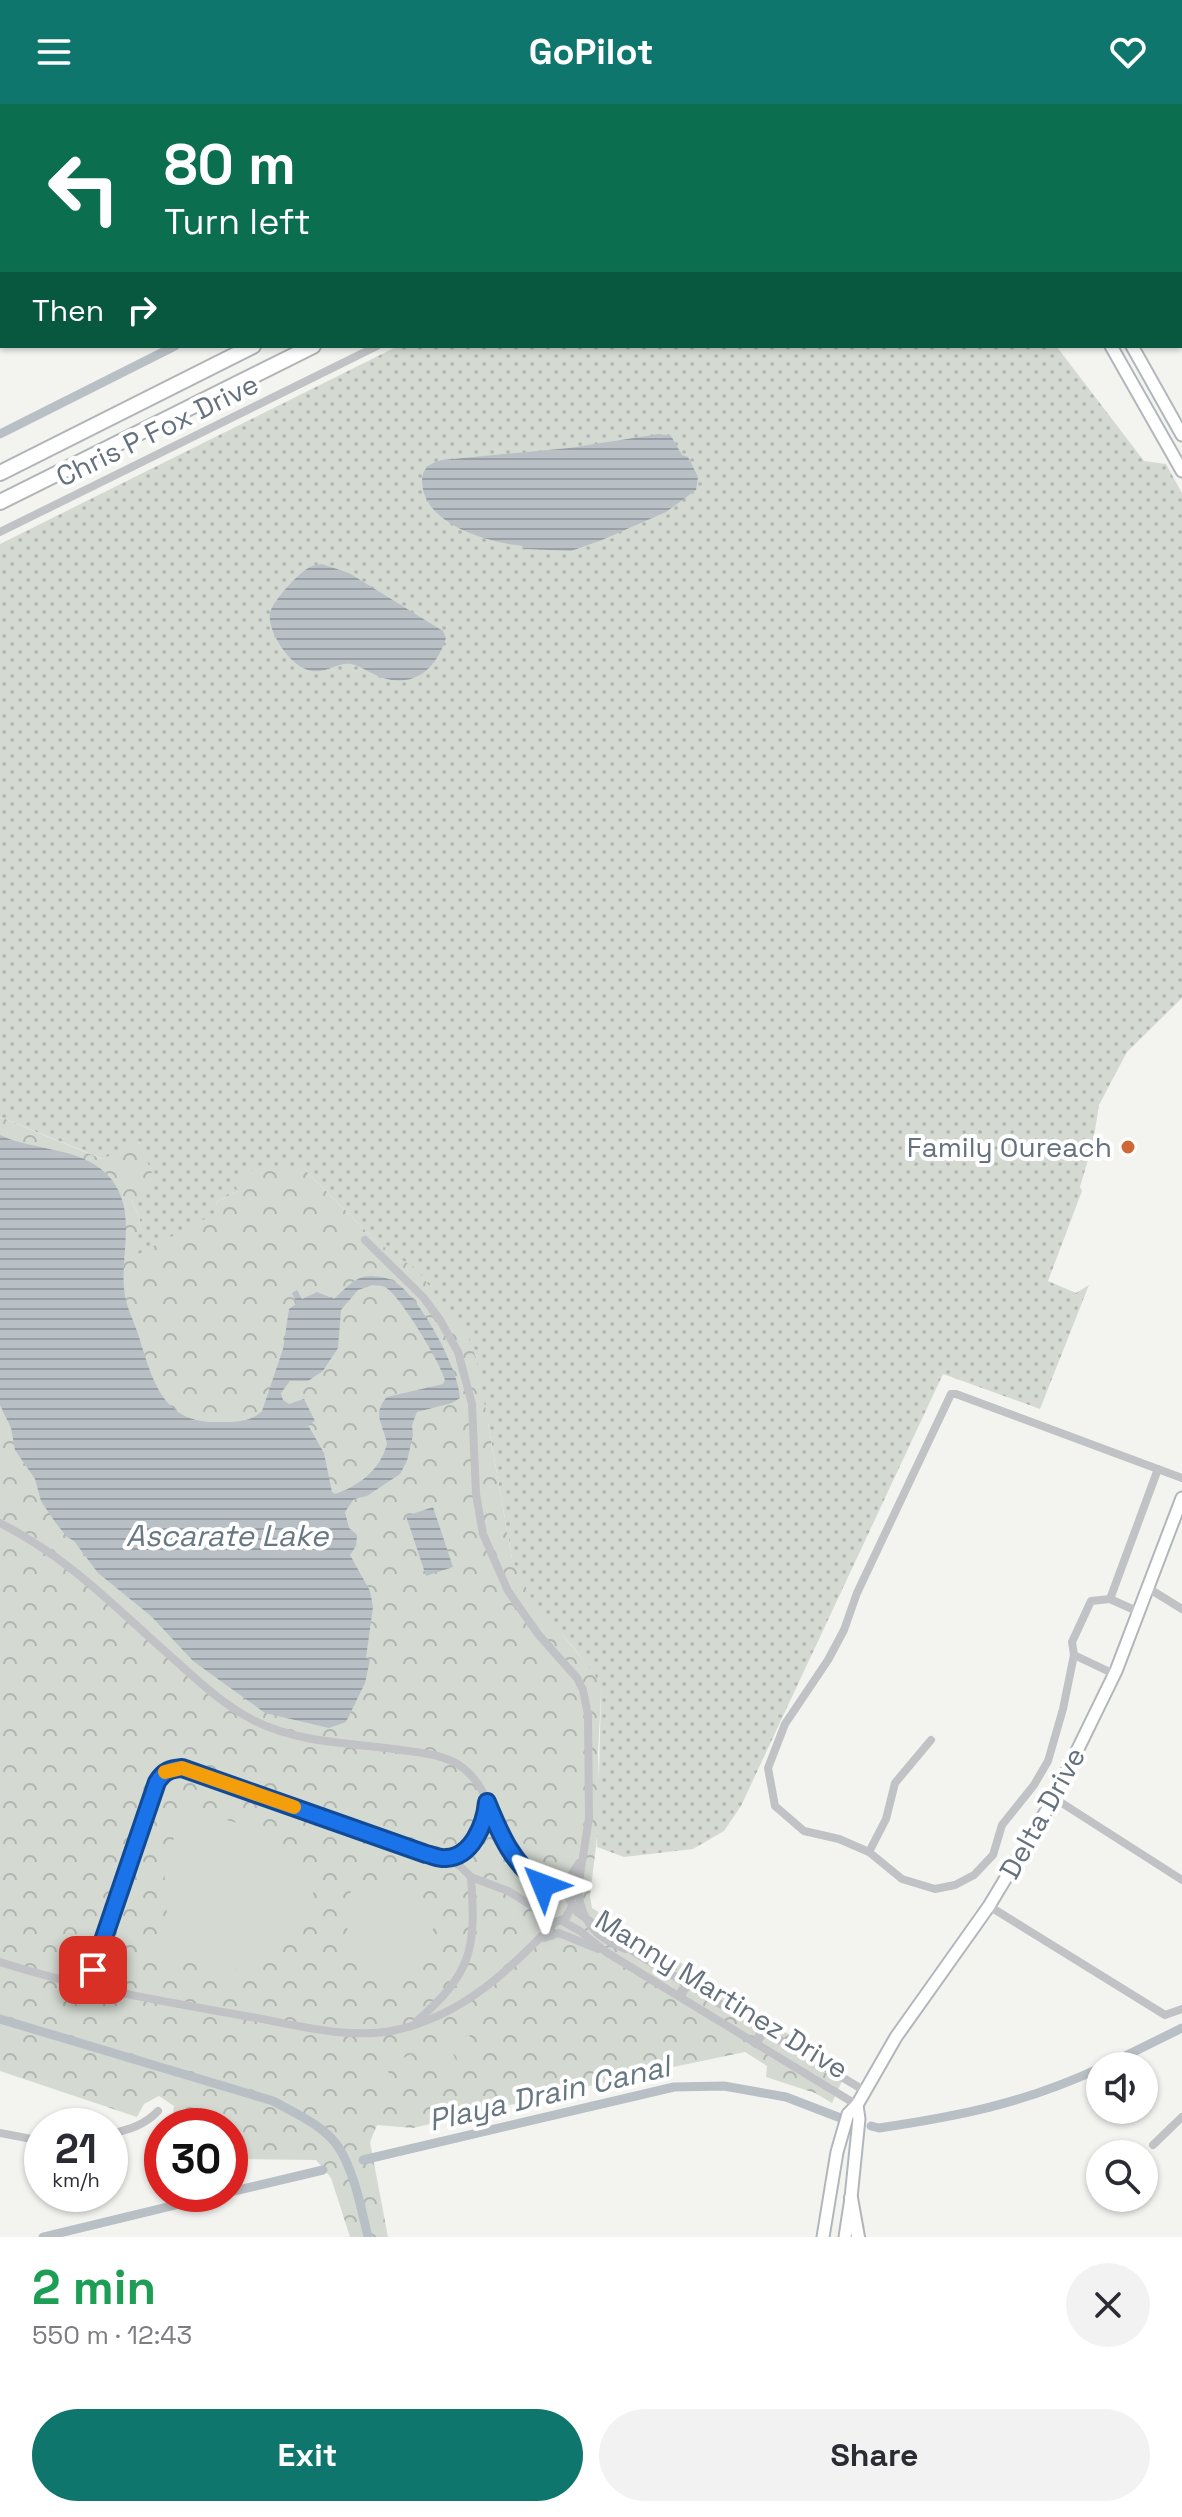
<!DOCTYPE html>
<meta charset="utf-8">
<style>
:root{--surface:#fff;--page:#f2f2f3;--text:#2b2b33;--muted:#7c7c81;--accent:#0f766e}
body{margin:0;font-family:"Space Grotesk",sans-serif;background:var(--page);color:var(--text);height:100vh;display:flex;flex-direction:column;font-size:30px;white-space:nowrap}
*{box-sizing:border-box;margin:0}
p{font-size:26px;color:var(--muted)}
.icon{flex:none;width:44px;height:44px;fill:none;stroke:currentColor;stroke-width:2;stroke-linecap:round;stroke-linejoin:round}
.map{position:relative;height:2133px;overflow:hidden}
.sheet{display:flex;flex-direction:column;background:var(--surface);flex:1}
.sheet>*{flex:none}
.hud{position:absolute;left:0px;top:0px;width:1182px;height:244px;box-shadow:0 2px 6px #0004;background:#0b6e4f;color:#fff;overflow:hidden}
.buttons{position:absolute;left:1086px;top:1948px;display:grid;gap:16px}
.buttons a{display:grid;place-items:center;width:72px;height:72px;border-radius:50%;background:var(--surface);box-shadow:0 2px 6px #0004;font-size:40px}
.speed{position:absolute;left:24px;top:2004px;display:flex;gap:16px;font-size:40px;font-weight:700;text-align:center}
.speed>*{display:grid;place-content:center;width:104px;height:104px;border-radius:50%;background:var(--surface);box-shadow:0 2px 6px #0004;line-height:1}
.speed small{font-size:20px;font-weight:400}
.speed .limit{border:12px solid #d22;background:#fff;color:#111}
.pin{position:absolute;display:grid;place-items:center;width:68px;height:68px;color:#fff;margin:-34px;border-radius:16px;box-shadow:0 4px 12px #0006}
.me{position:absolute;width:88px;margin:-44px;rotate:314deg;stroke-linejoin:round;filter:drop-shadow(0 0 6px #0008)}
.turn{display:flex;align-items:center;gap:28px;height:168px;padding:0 32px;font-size:36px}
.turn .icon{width:104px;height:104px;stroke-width:2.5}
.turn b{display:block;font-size:56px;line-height:68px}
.then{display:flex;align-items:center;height:76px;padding:0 32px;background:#0003;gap:16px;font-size:30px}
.round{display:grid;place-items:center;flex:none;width:84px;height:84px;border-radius:42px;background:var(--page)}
.head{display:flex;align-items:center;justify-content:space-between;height:136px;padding:0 32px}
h1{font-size:48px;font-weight:600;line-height:60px;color:#1e9e55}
.button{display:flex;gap:16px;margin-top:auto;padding:16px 32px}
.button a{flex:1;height:92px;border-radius:48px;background:var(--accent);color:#fff;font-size:32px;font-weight:600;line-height:92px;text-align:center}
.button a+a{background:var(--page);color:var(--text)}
header{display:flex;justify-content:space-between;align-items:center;height:104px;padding:0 32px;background:var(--accent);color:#fff;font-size:36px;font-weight:600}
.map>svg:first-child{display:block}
.grass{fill:url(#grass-dots)}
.park{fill:url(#park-crowns)}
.garden{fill:#d4dad2}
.water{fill:url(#water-rules);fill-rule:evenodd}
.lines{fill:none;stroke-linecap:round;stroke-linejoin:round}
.canal{stroke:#b8c0c5;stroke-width:9}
.secondary-casing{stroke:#b2b6ba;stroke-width:15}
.primary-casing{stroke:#b1b4b8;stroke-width:16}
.trunk-casing{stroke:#b2b5b8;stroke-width:18}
.motorway-casing{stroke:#b2b5b8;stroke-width:18}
.minor{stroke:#c0c2c5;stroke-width:8}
.tertiary{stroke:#c0c2c5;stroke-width:10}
.secondary{stroke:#fff;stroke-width:11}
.primary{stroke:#fff;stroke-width:12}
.trunk{stroke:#fff;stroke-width:14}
.motorway{stroke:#fff;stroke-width:14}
.route-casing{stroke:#114b97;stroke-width:20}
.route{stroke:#1a73e8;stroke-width:14}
.slow{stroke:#f59e0b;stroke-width:14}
.poi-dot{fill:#cf6835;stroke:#fff;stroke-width:3}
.labels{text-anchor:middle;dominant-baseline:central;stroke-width:8;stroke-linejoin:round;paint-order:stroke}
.street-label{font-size:28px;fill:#66717e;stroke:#fff}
.poi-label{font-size:28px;fill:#66717e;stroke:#fff;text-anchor:end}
.water-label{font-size:30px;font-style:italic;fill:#677882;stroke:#fff}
</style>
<header><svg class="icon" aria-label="menu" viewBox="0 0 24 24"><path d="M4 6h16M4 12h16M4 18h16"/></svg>GoPilot<svg class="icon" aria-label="heart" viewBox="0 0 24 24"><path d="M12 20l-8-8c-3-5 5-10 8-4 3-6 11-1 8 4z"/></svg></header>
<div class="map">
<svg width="1182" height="2133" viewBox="0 0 1182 2133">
<defs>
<pattern id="grass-dots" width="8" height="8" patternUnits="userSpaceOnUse" patternTransform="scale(2)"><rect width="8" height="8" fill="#d4dad2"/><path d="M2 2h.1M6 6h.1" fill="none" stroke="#b0b5b0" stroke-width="1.8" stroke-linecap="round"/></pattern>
<pattern id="park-crowns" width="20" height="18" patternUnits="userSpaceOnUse" patternTransform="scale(2)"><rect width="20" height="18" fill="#d4dad2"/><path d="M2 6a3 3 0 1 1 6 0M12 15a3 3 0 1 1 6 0" fill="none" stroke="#b0b5b0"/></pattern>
<pattern id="water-rules" width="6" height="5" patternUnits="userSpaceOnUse" patternTransform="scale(2)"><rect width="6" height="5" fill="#b8c0c5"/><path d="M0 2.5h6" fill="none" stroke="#99a0a5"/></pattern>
</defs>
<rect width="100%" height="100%" fill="#f3f4f0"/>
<path class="grass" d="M398,242H1053L1057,243L1144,357L1166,360L1182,389V894L1127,948L1099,1001L1093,1039L1080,1083L1082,1087L1048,1177L1076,1189L1089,1181L1040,1305L943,1270L741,1702L724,1727L693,1745L624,1753L597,1743L601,1590C589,1552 554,1526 531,1494C523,1482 517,1468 512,1455L488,1319L424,1175L377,1138L304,1065L238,1087L216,1098L219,1108L134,1153L140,1115L131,1095L140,1038L103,1055L0,1013V440Z"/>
<polygon class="park" points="0,1013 102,1055 139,1038 157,1081 131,1095 140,1115 135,1152 218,1108 216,1098 238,1087 233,1076 272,1056 276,1063 304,1065 377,1138 418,1167 469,1235 477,1257 512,1455 530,1492 595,1570 601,1590 598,1650 600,1709 590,1792 592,1804 767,1912 785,1928 848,1964 832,1999 815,1989 766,1973 767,1962 745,1948 640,1970 413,2024 377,2021 370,2038 388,2133 350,2133 331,2074 316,2056 238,2055 236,2043 230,2041 230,2022 171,2022 174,2002 159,1992 144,2000 137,2013 0,1967"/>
<g class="garden">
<polygon points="198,1708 241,1720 282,1756 318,1768 307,1815 286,1841 262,1860 217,1870 186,1856 153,1850 167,1811 164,1762 180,1717"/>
<path d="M352,1784L401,1787L429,1797L437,1812L429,1839L400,1879C357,1865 335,1827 352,1784Z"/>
<polygon points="469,1931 483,1958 470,1964 456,1937"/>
<polygon points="449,1942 462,1968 450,1975 436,1948"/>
<polygon points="411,1950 423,1976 406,1985 393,1959"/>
<polygon points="386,1963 399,1989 381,1997 368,1971"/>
</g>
<g class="water">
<path d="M659,330L671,332L682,351L688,353L698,373L696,386L666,408L602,436L571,447L525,445L522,442C488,438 423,421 422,377C422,364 430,359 442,356L569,344Z"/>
<path d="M322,460L349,469L443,527L446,534C437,563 416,584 383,574C374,571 365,565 355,561C336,555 325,575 303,564C288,557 267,527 270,509C272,498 299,468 310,463C313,461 318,461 322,460Z"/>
<path d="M0,1031C35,1048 86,1042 112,1076C136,1108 121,1148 124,1184C125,1200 133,1215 138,1230C152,1273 161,1319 216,1318C232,1318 250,1319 262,1307L283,1245L289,1205L297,1199L292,1189L297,1186L302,1195L317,1188L334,1195C344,1186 355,1172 370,1172C375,1172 387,1173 393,1177C419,1190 459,1265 460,1294L452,1299L417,1308L412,1321L413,1331L407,1357L400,1370L367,1392L354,1395L345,1408L349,1424L357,1431L356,1442L350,1451L370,1487L373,1503L366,1554L370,1556L365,1579L346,1618L329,1624L265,1609L193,1557L151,1512L98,1469L74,1437L67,1433L55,1418L41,1397L35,1375L15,1346L11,1324L0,1301ZM373,1181C377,1182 381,1181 385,1183C400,1191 441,1260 445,1276L443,1280L387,1293C371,1310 384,1322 387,1340C380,1366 359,1382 335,1390L332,1388L324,1349L308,1321L315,1317L304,1295L289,1300L283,1296L281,1289L290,1277H308L323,1267L338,1244L341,1206L358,1186Z"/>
<polygon points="433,1403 453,1463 426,1472 406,1412"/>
</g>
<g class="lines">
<g class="canal">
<polyline points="639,2 643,0"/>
<polyline points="0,330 175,242"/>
<path d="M0,1915L273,1997C295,2009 325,2022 339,2044C355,2070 361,2104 368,2133"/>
<polyline points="1105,1962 1182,1924"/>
<path d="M871,2022L879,2024C960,2012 1025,1999 1100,1964"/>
<polyline points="363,2056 674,1983 724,1982 786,1993 838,2013"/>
<polyline points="230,2088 323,2066"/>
<polyline points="43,2133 221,2090"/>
</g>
<g class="secondary-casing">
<g id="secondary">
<polyline points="1066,0 1066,2"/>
<polyline points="1085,0 1085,2"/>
<polyline points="1111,242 1182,367"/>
<polyline points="1132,242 1182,331"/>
<polyline points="823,2133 837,2048 848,2010 857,2001 896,1933 989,1802 1054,1694 1116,1567 1182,1394"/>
<polyline points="845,2133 851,2094 859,2015 857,2001"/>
</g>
</g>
<g class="primary-casing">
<polyline id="primary" points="851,2094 858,2133"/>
</g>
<g class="trunk-casing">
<g id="trunk">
<polyline points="34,2 38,0"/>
<polyline points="49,2 53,0"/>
<polyline points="73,2 77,0"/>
<polyline points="0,3 6,0"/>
<polyline points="0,19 2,18"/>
<polyline points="0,34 2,33"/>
</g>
</g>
<g class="motorway-casing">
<g id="motorway">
<polyline points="706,2 709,0"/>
<polyline points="722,2 726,0"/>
<polyline points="775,2 778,0"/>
<polyline points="802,2 807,0"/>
<polyline points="0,369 253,242"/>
<polyline points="0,398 313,242"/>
</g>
</g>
<g class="minor">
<polyline points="1180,19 1182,15"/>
<polyline points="1180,126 1182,125"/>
<polyline points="1180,180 1182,183"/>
<polyline points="0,428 377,242"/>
<polyline points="365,1136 423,1193 440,1216 458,1248 472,1300 476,1390 483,1430 508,1487 538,1530 577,1574 583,1586 588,1611 589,1714 578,1784 571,1795"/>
<path d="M0,1419C67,1453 112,1500 167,1549C194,1573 220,1599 253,1616C298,1639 351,1639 401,1646C421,1649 442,1650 459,1661C501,1688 491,1756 550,1785"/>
<polyline points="1148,1484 1182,1505"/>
<polyline points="1110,1495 1158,1365"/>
<polyline points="1139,1508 1110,1495 1091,1497 1072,1538 1074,1551 1063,1605 1048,1657 1034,1681 1002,1721 993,1751 974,1771 955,1781 935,1785 902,1775 869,1748 839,1735 804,1727 775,1702 768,1664 785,1620 828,1556 844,1526 857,1489 951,1290 956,1290 1182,1374"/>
<polyline points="1074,1551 1114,1570"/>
<polyline points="1054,1694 1182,1776"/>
<polyline points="869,1748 886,1715 895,1679 931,1636"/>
<path d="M447,1754C471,1745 485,1727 486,1701"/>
<polyline points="557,1784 570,1773 579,1759"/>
<path d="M578,1785C581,1817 595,1834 625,1845"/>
<polyline points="572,1802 566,1814 555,1818 545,1815 538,1801 541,1791 550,1785 565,1788 577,1808 634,1848 865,1987"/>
<polyline points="989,1802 1165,1911 1182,1905"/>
<polyline points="562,1817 580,1827 606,1848 857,2001"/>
<polyline points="544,1834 559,1829 598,1845"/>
<path d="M0,1858C81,1884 167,1898 251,1913C296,1921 350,1936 396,1926C462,1912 511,1865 555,1818"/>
<path d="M88,1880L157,1678C164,1667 170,1665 182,1664L426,1750L447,1754L461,1763L471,1773L508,1787L539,1806"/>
<path d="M417,1917C473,1868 476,1844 471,1773"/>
<polyline points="0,2029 42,2037"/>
<path d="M110,2030C128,2026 145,2021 158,2007"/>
<polyline points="1153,2041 1182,2013"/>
</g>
<g class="tertiary">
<polyline points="680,1891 687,1880"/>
<polyline points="756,1939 763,1926"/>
</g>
<use href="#secondary" class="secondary"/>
<use href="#primary" class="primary"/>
<use href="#trunk" class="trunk"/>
<use href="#motorway" class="motorway"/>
</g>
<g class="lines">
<g class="route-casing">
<path id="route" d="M93,1866L157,1678C164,1667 170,1665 182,1664L426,1750C432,1751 440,1755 446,1754C472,1753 485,1720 487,1698C500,1730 513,1761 543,1781"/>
</g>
<use href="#route" class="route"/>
<polyline class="slow" points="165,1668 182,1664 294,1703"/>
</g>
<circle class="poi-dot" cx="1128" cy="1043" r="8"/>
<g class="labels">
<g class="street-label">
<text transform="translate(157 326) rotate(-26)">Chris P Fox Drive</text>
<text transform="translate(1042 1709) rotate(-61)">Delta Drive</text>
<text transform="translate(722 1890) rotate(32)">Manny Martinez Drive</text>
</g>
<g class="poi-label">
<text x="1112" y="1043">Family Oureach</text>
</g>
<g class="water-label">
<text x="227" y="1431">Ascarate Lake</text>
<text transform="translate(549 1989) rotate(-13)">Playa Drain Canal</text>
</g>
</g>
</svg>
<div class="buttons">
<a><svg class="icon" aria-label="sound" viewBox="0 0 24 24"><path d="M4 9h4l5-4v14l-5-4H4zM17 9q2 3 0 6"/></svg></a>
<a><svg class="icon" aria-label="search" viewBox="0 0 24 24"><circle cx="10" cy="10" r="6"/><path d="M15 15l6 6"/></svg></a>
</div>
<div class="speed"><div>21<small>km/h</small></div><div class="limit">30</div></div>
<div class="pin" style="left:93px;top:1866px;background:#d93025"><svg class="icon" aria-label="arrive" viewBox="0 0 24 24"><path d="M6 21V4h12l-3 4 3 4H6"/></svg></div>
<svg class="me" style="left:543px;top:1781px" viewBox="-20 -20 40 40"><path d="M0-17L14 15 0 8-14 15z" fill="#1a73e8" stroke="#fff" stroke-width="4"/></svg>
<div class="hud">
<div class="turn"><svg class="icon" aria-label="left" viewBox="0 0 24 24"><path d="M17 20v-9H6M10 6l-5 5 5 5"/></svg><div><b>80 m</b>Turn left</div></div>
<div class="then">Then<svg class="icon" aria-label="right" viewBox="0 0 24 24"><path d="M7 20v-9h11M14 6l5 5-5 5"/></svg></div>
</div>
</div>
<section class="sheet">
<div class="head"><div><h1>2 min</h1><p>550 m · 12:43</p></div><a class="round"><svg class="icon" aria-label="close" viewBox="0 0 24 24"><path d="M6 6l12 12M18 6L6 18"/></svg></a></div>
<div class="button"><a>Exit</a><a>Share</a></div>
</section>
